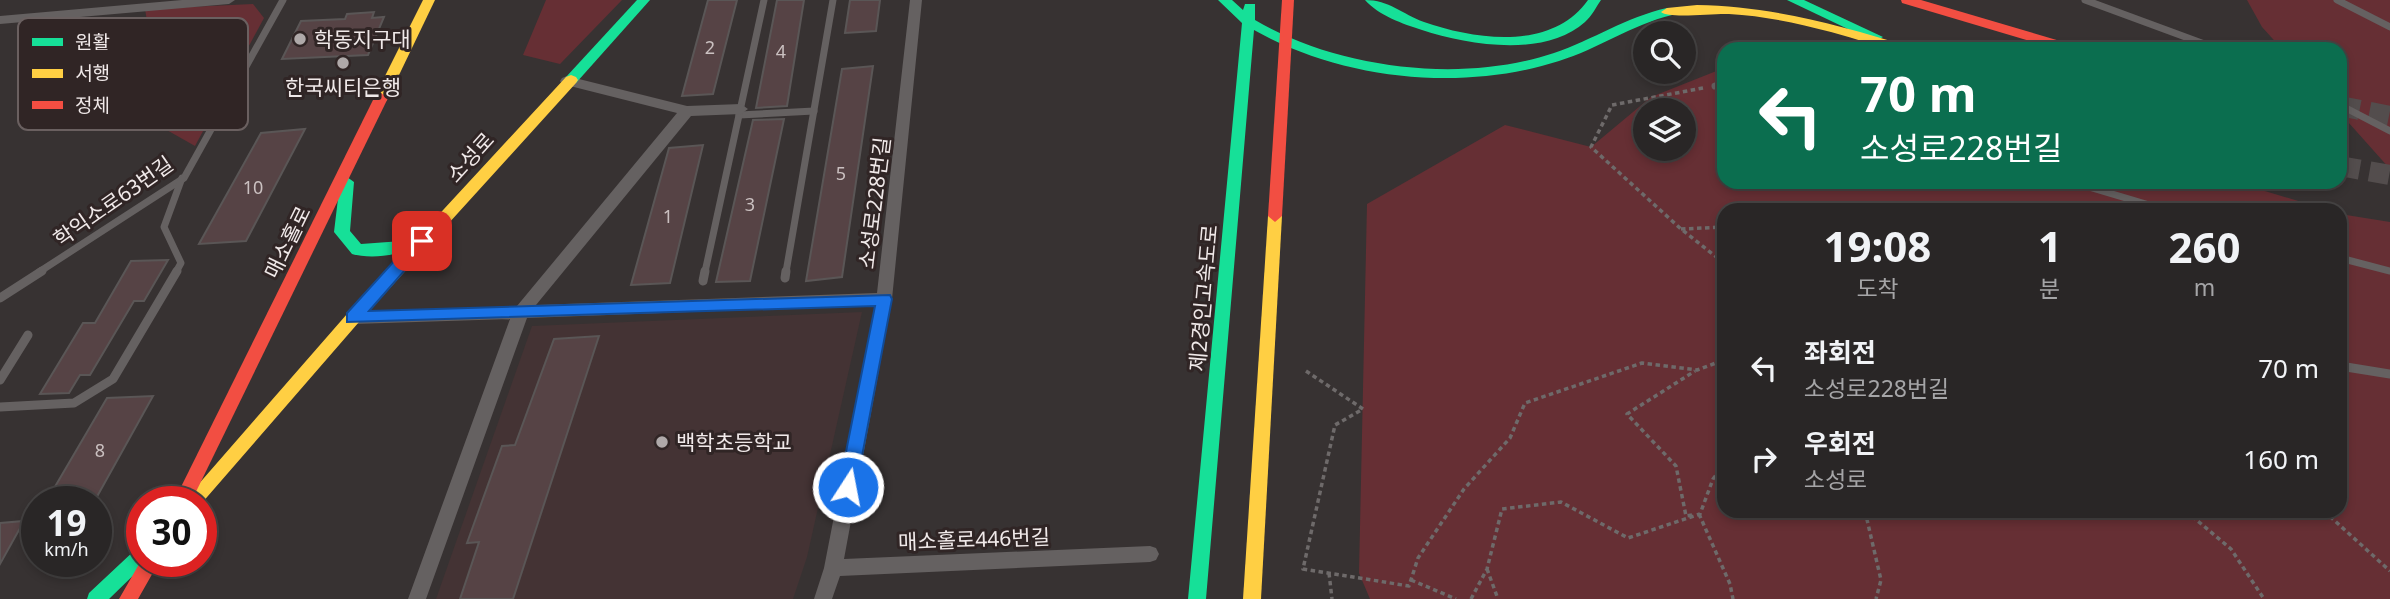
<!DOCTYPE html>
<html lang="ko">
<meta charset="utf-8">
<style>
:root{--surface:#292626;--page:#312e2e;--text:#f1f3f6;--muted:#a5a5a7;--line:#454343}
body{margin:0;font-family:"Noto Sans","Noto Sans KR",sans-serif;background:var(--page);color:var(--text);height:100vh;display:flex;flex-direction:column;font-size:26px;white-space:nowrap}
*{box-sizing:border-box;margin:0}
p{font-size:23px;color:var(--muted)}
.icon{flex:none;width:38px;height:38px;fill:none;stroke:currentColor;stroke-width:2;stroke-linecap:round;stroke-linejoin:round}
.map{position:relative;flex:1;overflow:hidden}
.drawer{position:absolute;left:1717px;top:203px;width:630px;height:315px;display:flex;flex-direction:column;background:var(--surface);border-radius:21px;box-shadow:0 4px 10px #0003,0 0 0 2px var(--line)}
.drawer>*{flex:none}
.hud{position:absolute;left:1717px;top:42px;width:630px;height:147px;border-radius:21px;box-shadow:0 4px 10px #0003,0 0 0 2px var(--line);background:#0b6e4f;color:#fff;overflow:hidden}
.tools{position:absolute;left:1633px;top:21px;display:grid;gap:14px}
.tools a{display:grid;place-items:center;width:63px;height:63px;border-radius:50%;background:var(--surface);box-shadow:0 4px 10px #0003,0 0 0 2px var(--line);font-size:35px}
.speed{position:absolute;left:21px;top:486px;display:flex;gap:14px;font-size:35px;font-weight:700;text-align:center}
.speed>*{display:grid;place-content:center;width:91px;height:91px;border-radius:50%;background:var(--surface);box-shadow:0 4px 10px #0003,0 0 0 2px var(--line);line-height:1}
.speed small{font-size:18px;font-weight:400}
.speed .limit{border:10px solid #d22;background:#fff;color:#111}
.pin{position:absolute;display:grid;place-items:center;width:60px;height:60px;color:#fff;margin:-30px;border-radius:14px;box-shadow:0 4px 10px #0006}
.me{position:absolute;width:77px;margin:-38px;rotate:11deg;stroke-linejoin:round;filter:drop-shadow(0 0 5px #0008)}
.turn{display:flex;align-items:center;gap:24px;height:147px;padding:0 28px;font-size:32px}
.turn .icon{width:91px;height:91px;stroke-width:2.5}
.turn b{display:block;font-size:49px;line-height:60px}
.eta{display:flex;justify-content:space-evenly;align-items:center;height:119px;text-align:center}
.eta b{font-size:42px;font-weight:700;line-height:49px}
ul{padding:0;list-style:none}
li{display:flex;align-items:center;gap:21px;height:91px;padding:0 28px}
li div{flex:1}
li b{display:block;font-size:26px}
li em{font-style:normal}
.map>svg:first-child{display:block}
.built{fill:#443334}
.green{fill:#662f34;fill-rule:evenodd}
.building{fill:#564345;stroke:#5a5656;stroke-width:2}
.lines{fill:none;stroke-linecap:round;stroke-linejoin:round}
.secondary-tunnel{stroke:#534d4d;stroke-width:20;stroke-dasharray:20 10;stroke-linecap:butt}
.path{stroke:#6e6a6a;stroke-width:3.5;stroke-dasharray:4.5 3.5;stroke-linecap:butt}
.lane-far1{stroke:#656161;stroke-width:7}
.lane{stroke:#656161;stroke-width:9}
.street{fill:#656161;fill-rule:evenodd}
.fast{fill:#16e098;fill-rule:evenodd}
.slow{fill:#ffcf43;fill-rule:evenodd}
.jam{fill:#f24e42;fill-rule:evenodd}
.route{fill:#1a73e8;stroke:#114b97;stroke-width:2}
.poi-dot{fill:#afa9a9;stroke:#302525;stroke-width:2.5}
.labels{text-anchor:middle;dominant-baseline:central;stroke-width:6;stroke-linejoin:round;paint-order:stroke}
.number-label{font-size:18px;fill:#cac0c0}
.poi-label{font-size:21px;fill:#f0e9e9;stroke:#302525;text-anchor:start}
.street-label{font-size:21px;fill:#f0e9e9;stroke:#302525}
.key{fill:#302525;stroke:#6a6060;stroke-width:2}
.key-label{font-size:19px;fill:#f0e9e9}
</style>
<div class="map">
<svg width="2390" height="599" viewBox="0 0 2390 599">
<rect width="100%" height="100%" fill="#373232"/>
<polygon class="built" points="862,312 807,557 793,599 436,599 532,326"/>
<g class="green">
<polygon points="546,0 622,0 560,64 523,55"/>
<polygon points="2247,0 2390,0 2390,169 2340,113 2340,49 2282,49 2262,27"/>
<polygon points="253,4 264,18 195,146 165,129 145,9"/>
<path d="M1724,68V182H2235L2328,210H1724V511H2340V214L2390,222V599H1370L1359,573L1367,204L1505,125L1591,147L1651,97ZM1645,110H1684V149H1645Z"/>
</g>
<g class="building">
<polygon points="708,0 737,0 713,94 682,96"/>
<polygon points="777,0 804,0 787,106 756,108"/>
<polygon points="850,0 880,0 876,31 845,33"/>
<polygon points="374,12 372,18 384,17 368,55 282,59 301,21 345,19 347,14"/>
<polygon points="873,66 842,277 806,281 842,69"/>
<polygon points="784,119 750,281 716,282 753,120"/>
<polygon points="305,129 246,241 199,244 261,133"/>
<polygon points="703,145 670,283 631,285 669,148"/>
<polygon points="168,260 144,301 134,301 90,375 80,375 69,393 40,394 83,323 95,323 131,261"/>
<polygon points="599,336 513,599 460,599 479,542 467,543 502,446 515,445 554,339"/>
<polygon points="153,396 94,502 46,502 107,398"/>
<polygon points="24,521 0,564 0,523"/>
</g>
<g class="lines">
<g class="secondary-tunnel">
<polyline points="2340,106 2390,116"/>
<polyline points="2340,166 2390,175"/>
</g>
<g class="path">
<polyline points="1703,88 1612,105 1591,147 1681,229 1724,263"/>
<polyline points="1681,229 1724,227"/>
<polyline points="1306,371 1363,409 1335,425 1303,569 1409,586 1418,558 1464,489 1510,438 1525,403 1642,363 1697,370 1724,360"/>
<polyline points="1865,511 1881,580 1876,599"/>
<polyline points="2186,511 2231,549 2264,599"/>
<polyline points="2324,511 2390,571"/>
<polyline points="1699,514 1730,584 1733,599"/>
<polyline points="1692,515 1686,516 1676,466 1627,414 1695,371"/>
<polyline points="1487,569 1498,599"/>
<polyline points="1329,573 1332,599"/>
<polyline points="1411,580 1456,599"/>
<polyline points="1471,599 1487,569 1502,509 1561,502 1628,538 1700,514 1713,479 1724,465"/>
</g>
<g class="lane-far1">
<polyline points="2085,0 2218,49"/>
<polyline points="2337,0 2390,27"/>
<polyline points="1715,86 1724,85"/>
<polyline points="2340,105 2390,131"/>
<polyline points="739,115 814,111"/>
<polyline points="2072,182 2166,210"/>
<polyline points="2340,258 2390,271"/>
<polyline points="39,272 184,178 283,0"/>
<polyline points="176,272 181,263 164,227 182,178"/>
<polyline points="705,272 764,0"/>
<polyline points="786,272 833,0"/>
</g>
<g class="lane">
<polyline points="785,278 786,271"/>
<polyline points="703,281 705,271"/>
<polyline points="0,298 42,271"/>
<polyline points="2340,366 2390,374"/>
<polyline points="0,380 28,335"/>
<polyline points="0,407 74,403 113,379 177,271"/>
</g>
<g class="street">
<polygon points="182,0 235,0 229,4 0,24 0,16"/>
<polygon points="910,0 922,0 892,299 844,559 1150,546 1156,548 1159,554 1156,560 1150,562 840,576 832,599 814,599 824,568 875,305 527,318 426,599 408,599 510,319 353,324 347,322 345,318 347,314 517,306 677,113 562,84 560,81 562,78 567,76 687,106 741,104 748,109 741,114 691,116 536,305 877,293"/>
</g>
<g class="fast">
<polygon points="637,0 650,0 576,83 566,83 564,80 566,77"/>
<path d="M1218,0H1232L1243,10L1245,4H1255V20C1337,69 1463,84 1554,53C1593,40 1626,17 1667,8L1673,12L1672,15C1631,25 1598,49 1559,61C1462,92 1343,80 1254,30L1206,599H1188L1242,23Z"/>
<path d="M1365,0C1389,0 1402,14 1424,22C1476,40 1552,51 1588,0H1601C1596,7 1592,16 1585,22C1545,58 1468,45 1422,30C1403,24 1378,15 1365,0Z"/>
<polygon points="1787,0 1804,0 1883,37 1876,41 1871,40"/>
<path d="M347,177L354,182L350,231L361,244L402,241L420,230L425,232L428,236C415,255 373,260 352,254L334,232L340,182Z"/>
<polygon points="142,547 142,562 147,562 109,599 87,599 89,593 136,549"/>
</g>
<g class="slow">
<polygon points="423,0 435,0 388,98 386,101 376,101 374,98"/>
<path d="M1697,5C1770,6 1838,25 1908,46L1910,49C1882,49 1857,39 1831,32C1797,23 1764,16 1729,14C1715,13 1669,19 1661,12L1667,8Z"/>
<polygon points="571,75 576,77 578,80 576,83 359,322 201,504 183,502 347,314 566,77"/>
<polygon points="1275,210 1282,216 1261,599 1243,599 1268,216"/>
</g>
<g class="jam">
<polygon points="1282,0 1294,0 1282,216 1275,222 1268,216"/>
<polygon points="1901,0 1921,0 2077,46 2079,49 2057,49 1902,3"/>
<polygon points="381,93 388,98 191,502 175,502 177,495 374,98"/>
<polygon points="142,559 142,562 159,562 138,599 119,599"/>
</g>
</g>
<polygon class="route" points="422,235 430,241 427,245 369,311 890,295 892,299 855,493 848,495 839,487 875,306 347,322 347,313 416,237"/>
<g class="poi-dot">
<circle cx="300" cy="39" r="7"/>
<circle cx="343" cy="63" r="7"/>
<circle cx="662" cy="442" r="7"/>
</g>
<g class="labels">
<g class="number-label">
<text x="710" y="47">2</text>
<text x="781" y="51">4</text>
<text x="841" y="173">5</text>
<text x="253" y="187">10</text>
<text x="750" y="204">3</text>
<text x="668" y="216">1</text>
<text x="100" y="450">8</text>
</g>
<g class="poi-label">
<text x="314" y="39">학동지구대</text>
<text x="343" y="87" text-anchor="middle">한국씨티은행</text>
<text x="676" y="442">백학초등학교</text>
</g>
<g class="street-label">
<text transform="translate(470 157) rotate(-48)">소성로</text>
<text transform="translate(113 201) rotate(-35)">학익소로63번길</text>
<text transform="translate(874 203) rotate(-83)">소성로228번길</text>
<text transform="translate(287 242) rotate(-64)">매소홀로</text>
<text transform="translate(1203 298) rotate(-85)">제2경인고속도로</text>
<text transform="translate(974 539) rotate(-2)">매소홀로446번길</text>
</g>
</g>
<rect x="18" y="18" width="230" height="112" rx="10" class="key"/>
<rect x="32" y="38" width="31" height="8" fill="#16e098"/>
<rect x="32" y="69" width="31" height="9" fill="#ffcf43"/>
<rect x="32" y="101" width="31" height="8" fill="#f24e42"/>
<g class="key-label">
<text x="75" y="49">원활</text>
<text x="75" y="80">서행</text>
<text x="75" y="112">정체</text>
</g>
</svg>
<div class="tools">
<a><svg class="icon" aria-label="search" viewBox="0 0 24 24"><circle cx="10" cy="10" r="6"/><path d="M15 15l6 6"/></svg></a>
<a><svg class="icon" aria-label="layers" viewBox="0 0 24 24"><path d="M12 4l9 5-9 5-9-5zM3 14l9 5 9-5"/></svg></a>
</div>
<div class="speed"><div>19<small>km/h</small></div><div class="limit">30</div></div>
<div class="pin" style="left:422px;top:241px;background:#d93025"><svg class="icon" aria-label="arrive" viewBox="0 0 24 24"><path d="M6 21V4h12l-3 4 3 4H6"/></svg></div>
<svg class="me" style="left:848px;top:487px" viewBox="-20 -20 40 40"><circle r="17" fill="#1a73e8" stroke="#fff" stroke-width="3"/><path d="M0-11L8 9 0 5-8 9z" fill="#fff"/></svg>
<div class="hud">
<div class="turn"><svg class="icon" aria-label="left" viewBox="0 0 24 24"><path d="M17 20v-9H6M10 6l-5 5 5 5"/></svg><div><b>70 m</b>소성로228번길</div></div>
</div>
<section class="drawer">
<div class="eta">
<div><b>19:08</b><p>도착</p></div>
<div><b>1</b><p>분</p></div>
<div><b>260</b><p>m</p></div>
</div>
<ul>
<li><svg class="icon" aria-label="left" viewBox="0 0 24 24"><path d="M17 20v-9H6M10 6l-5 5 5 5"/></svg><div><b>좌회전</b><p>소성로228번길</p></div><em>70 m</em></li>
<li><svg class="icon" aria-label="right" viewBox="0 0 24 24"><path d="M7 20v-9h11M14 6l5 5-5 5"/></svg><div><b>우회전</b><p>소성로</p></div><em>160 m</em></li>
</ul>
</section>
</div>
